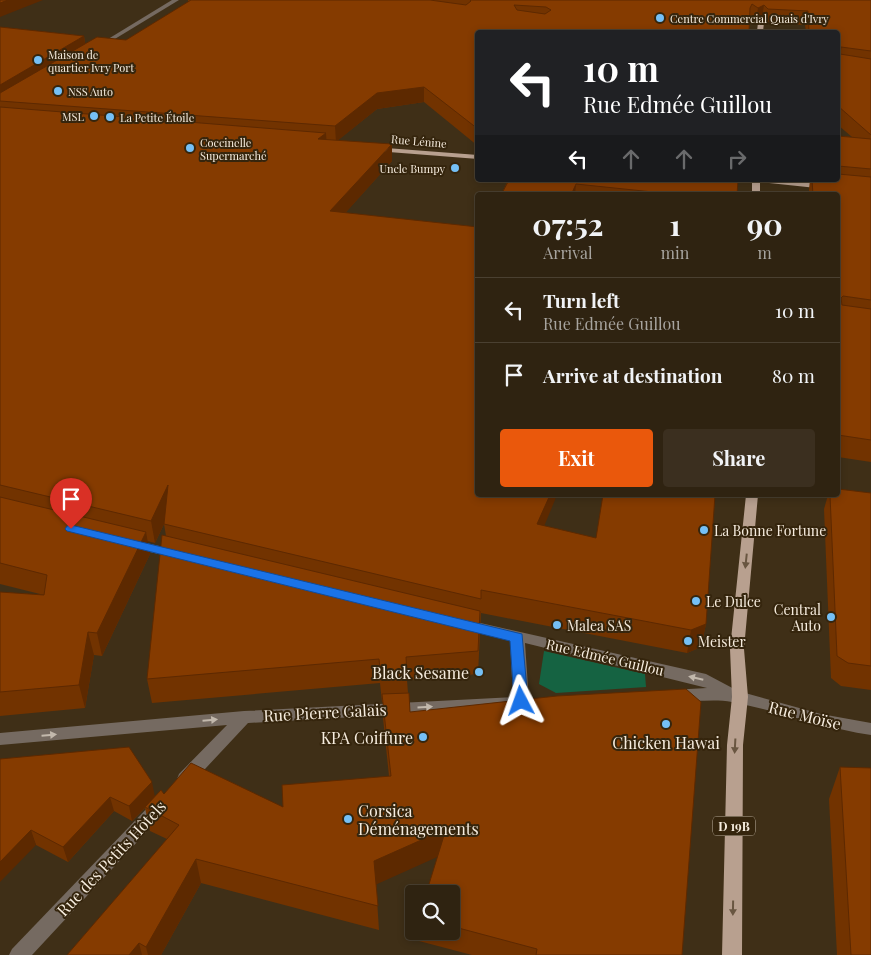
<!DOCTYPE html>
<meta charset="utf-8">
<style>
:root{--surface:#2f2311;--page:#3b2f1f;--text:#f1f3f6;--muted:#a7a49f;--line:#4a4031;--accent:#ea580c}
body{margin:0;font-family:"Playfair Display",serif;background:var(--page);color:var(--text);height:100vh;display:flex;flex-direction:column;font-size:19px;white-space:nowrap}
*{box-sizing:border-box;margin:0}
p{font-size:16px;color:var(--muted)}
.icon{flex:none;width:28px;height:28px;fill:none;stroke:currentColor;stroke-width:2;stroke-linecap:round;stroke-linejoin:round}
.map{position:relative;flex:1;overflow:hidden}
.side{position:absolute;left:475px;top:192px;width:365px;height:305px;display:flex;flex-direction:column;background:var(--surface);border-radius:5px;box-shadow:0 2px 8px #0003,0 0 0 1px var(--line)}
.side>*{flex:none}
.guide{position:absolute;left:475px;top:30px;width:365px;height:152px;border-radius:5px;box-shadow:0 2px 8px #0003,0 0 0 1px var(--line);background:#202124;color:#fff;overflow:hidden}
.controls{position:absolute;left:405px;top:885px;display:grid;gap:10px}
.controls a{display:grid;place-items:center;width:55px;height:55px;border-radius:5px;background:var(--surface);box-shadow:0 2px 8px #0003,0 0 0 1px var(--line);font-size:25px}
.pin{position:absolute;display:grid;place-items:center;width:42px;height:42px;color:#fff;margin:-51px -21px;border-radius:50% 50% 50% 0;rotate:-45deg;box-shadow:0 0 5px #0007}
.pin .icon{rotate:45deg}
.me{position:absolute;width:55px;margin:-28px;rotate:356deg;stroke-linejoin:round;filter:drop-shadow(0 0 4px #0008)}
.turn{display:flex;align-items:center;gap:18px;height:105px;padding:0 25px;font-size:22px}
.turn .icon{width:65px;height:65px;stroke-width:2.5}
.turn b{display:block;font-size:35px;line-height:42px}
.lanes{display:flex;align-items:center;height:48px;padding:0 25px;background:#0003;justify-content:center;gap:25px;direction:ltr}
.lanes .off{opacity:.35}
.eta{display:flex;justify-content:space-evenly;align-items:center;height:85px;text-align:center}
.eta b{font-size:30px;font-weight:700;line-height:35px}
.primary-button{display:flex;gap:10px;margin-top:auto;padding:10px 25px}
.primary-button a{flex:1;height:58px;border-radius:5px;background:var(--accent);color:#fff;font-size:20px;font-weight:700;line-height:58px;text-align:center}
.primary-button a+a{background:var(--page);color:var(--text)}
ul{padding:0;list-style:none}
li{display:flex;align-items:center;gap:15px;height:65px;padding:0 25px;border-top:1px solid var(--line)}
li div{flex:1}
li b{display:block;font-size:19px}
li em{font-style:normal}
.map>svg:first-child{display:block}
.green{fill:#156342}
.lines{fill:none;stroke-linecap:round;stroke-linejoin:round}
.minor{fill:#756a61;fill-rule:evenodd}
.major{fill:#b8a08f;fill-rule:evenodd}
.wall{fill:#723300}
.shaded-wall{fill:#5d2900}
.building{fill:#853b00;stroke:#5d2900;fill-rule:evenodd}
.oneway{fill:#695641}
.oneway2{fill:#c2b8ac}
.route{fill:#1a73e8;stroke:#114b97}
.poi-dot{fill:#75c0f6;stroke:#35250d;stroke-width:2}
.labels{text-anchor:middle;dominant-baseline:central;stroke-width:4;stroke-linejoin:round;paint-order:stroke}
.far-poi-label{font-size:11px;fill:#f6ecde;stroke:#35250d;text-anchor:start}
.far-street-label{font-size:11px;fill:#f6ecde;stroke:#35250d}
.shield{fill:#35250d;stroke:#bcb09f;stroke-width:1}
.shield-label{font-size:12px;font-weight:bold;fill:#f6ecde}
.poi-label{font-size:14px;fill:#f6ecde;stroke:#35250d;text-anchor:start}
.street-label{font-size:14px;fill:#f6ecde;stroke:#35250d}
.near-poi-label{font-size:16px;fill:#f6ecde;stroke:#35250d;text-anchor:end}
.near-street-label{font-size:16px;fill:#f6ecde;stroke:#35250d}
</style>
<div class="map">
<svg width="871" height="955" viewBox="0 0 871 955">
<rect width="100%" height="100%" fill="#3f2f17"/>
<polygon class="green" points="544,651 645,674 646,687 556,693 539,684"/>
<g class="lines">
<g class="minor">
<polygon points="172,0 179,0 100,48 95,47"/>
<polygon points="133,540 181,551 183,554 176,558 128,547 126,544"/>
<path d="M463,619L706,674L738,691L821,714L871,723V735C823,728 779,711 732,702C712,698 688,704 671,698L668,694L671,690L707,688L525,643L529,701L527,705L511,708L248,723L191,784L185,786L179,784L177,779L179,774L227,725L0,745V733L244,711L513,697L510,640L458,628L456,624L458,620Z"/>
<polygon points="158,801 164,803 167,808 164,813 32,955 9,955 12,949 152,803"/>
</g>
<g class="major">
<polygon points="761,20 764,22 763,32 757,32 758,22"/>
<polygon points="373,147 478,155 478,159 376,151 372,149"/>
<polygon points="752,180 789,180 826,183 830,186 826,189 760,182 760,195 752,195"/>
<polygon points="746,495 758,495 744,649 748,697 743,745 742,955 722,955 727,745 732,697 730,649"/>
</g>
</g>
<g class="wall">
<polygon points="188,0 871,0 871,462 838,457 838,195 809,195 809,189 810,180 838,180 838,136 852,137 838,125 838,32 806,32 805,25 766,22 762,18 756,22 750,17 478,32 478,146 424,102 377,109 338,140 392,161 345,213 544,526 706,624 701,647 687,653 481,613 478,674 407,680 408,693 410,712 682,955 472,955 419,941 419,931 451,931 451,894 438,856 376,884 379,930 201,883 161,955 67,955 167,839 150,831 145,808 132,821 114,811 68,862 36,845 0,759 155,796 164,794 283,807 389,776 383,718 383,702 382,702 380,683 152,703 147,679 166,536 164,524 155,543 147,541 150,554 102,656 94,655 85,708 0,716 0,592 44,595 0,584 0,27 84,36 85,43 126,40 188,2"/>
<polygon points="508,180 738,180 737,195 501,195"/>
<polygon points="871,493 871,690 841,686 831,678 824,509 828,495"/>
<polygon points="840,767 871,955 837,955 829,799"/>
</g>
<g class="shaded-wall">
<polygon points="8,0 43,0 0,17 0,3"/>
<polygon points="764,5 762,18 756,22 758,8"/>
<polygon points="84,36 86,50 0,101 0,85"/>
<polygon points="424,87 424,102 377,109 336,142 335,126 377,93"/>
<polygon points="326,133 327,149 318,139"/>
<polygon points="392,144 392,161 331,229 330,211"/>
<polygon points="576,184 575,195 571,195"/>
<polygon points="168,485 172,507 155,543 151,521"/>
<polygon points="550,495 557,495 536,546 537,524"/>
<polygon points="146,532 150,554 102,656 97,633"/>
<polygon points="706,624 701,647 687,653 691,630"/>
<polygon points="88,632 94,655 85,708 79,685"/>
<polygon points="152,782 155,797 132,821 129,806"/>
<polygon points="110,797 114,811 68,862 63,847"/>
<polygon points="446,829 446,853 375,885 374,861"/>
<polygon points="31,830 36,845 0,882 0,862"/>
<polygon points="196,859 201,883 161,955 148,955 146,947"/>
<polygon points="139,943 142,955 129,955"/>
</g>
<g class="building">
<polygon points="0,0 8,0 0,3"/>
<path d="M191,0H430L466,5L471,1L470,0H871V51L841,47L840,54L871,59V135L838,106V32H809L808,11L768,9L764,5L758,8L752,4L750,8L749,32H478V129L424,87L377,93L335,126L0,101V93L97,37L126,40ZM514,5L546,7L551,10L545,14L517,10Z"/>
<polygon points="0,27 84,36 0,85"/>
<polygon points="0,107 326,133 318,139 392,144 330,211 478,227 478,495 550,495 537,524 596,538 603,495 715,495 706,624 691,630 481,590 481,599 164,524 168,485 151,521 0,485"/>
<polygon points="838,136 871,139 871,169 838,166"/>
<polygon points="838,174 871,177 871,300 843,296 841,298 842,305 871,309 871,440 838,435 838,195 813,195 812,180 838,180"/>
<polygon points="509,180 738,180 737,195 652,195 653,192 576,184 571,195 501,195"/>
<polygon points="838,489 871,493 871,666 848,663 837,656 830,495 838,495"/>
<polygon points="0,497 146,532 97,633 88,632 79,685 0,692 0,592 44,595 47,575 0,563"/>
<polygon points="162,535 480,611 478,651 406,657 407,677 381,679 379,659 147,679"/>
<polygon points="686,689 701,702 682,955 536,955 537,949 451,926 451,894 426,894 446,829 374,861 378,906 196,859 146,947 139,943 129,955 67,955 179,825 145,807 161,790 164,794 191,763 283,807 282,785 391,776 382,694 409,693 410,712 557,696"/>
<polygon points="129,747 152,782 129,806 110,797 63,847 31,830 0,862 0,759"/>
<polygon points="840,767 871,768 871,955 851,955"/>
</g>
<defs><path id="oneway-solid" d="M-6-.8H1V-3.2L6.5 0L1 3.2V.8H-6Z" transform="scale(1.25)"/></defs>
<g class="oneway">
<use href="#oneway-solid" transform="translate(746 561) rotate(96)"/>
<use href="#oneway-solid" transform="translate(735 746) rotate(93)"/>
<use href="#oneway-solid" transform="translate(733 908) rotate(91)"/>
</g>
<g class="oneway2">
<use href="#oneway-solid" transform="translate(696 678) rotate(-167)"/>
<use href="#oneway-solid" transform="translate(425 707) rotate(-3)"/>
<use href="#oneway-solid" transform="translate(210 720) rotate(-5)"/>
<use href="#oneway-solid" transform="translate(49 735) rotate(-5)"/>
</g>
<polygon class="route" points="71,525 522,634 528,701 526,705 516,705 514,701 510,641 67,531 65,529 67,526"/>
<g class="poi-dot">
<circle cx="660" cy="18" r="5"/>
<circle cx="38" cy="60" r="5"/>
<circle cx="58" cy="91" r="5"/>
<circle cx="94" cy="116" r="5"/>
<circle cx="110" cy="117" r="5"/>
<circle cx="190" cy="148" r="5"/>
<circle cx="455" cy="168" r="5"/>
<circle cx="704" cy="530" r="5"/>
<circle cx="696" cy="601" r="5"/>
<circle cx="831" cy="617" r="5"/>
<circle cx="557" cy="625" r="5"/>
<circle cx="688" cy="641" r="5"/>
<circle cx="479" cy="672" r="5"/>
<circle cx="666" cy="724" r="5"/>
<circle cx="423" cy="737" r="5"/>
<circle cx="348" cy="819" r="5"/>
</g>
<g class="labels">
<g class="far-poi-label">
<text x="670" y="18">Centre Commercial Quais d'Ivry</text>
<text x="48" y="54">Maison de<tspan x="48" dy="13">quartier Ivry Port</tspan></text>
<text x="68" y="91">NSS Auto</text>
<text x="84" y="116" text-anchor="end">MSL</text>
<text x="120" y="117">La Petite Étoile</text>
<text x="200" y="142">Coccinelle<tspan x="200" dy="13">Supermarché</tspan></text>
<text x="445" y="168" text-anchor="end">Uncle Bumpy</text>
</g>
<g class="far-street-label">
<text transform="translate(419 141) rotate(5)">Rue Lénine</text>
</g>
<rect class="shield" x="713" y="816.5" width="42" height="19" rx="4"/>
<g class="shield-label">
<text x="734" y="826">D 19B</text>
</g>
<g class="poi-label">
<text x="714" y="530">La Bonne Fortune</text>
<text x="706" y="601">Le Dulce</text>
<text x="821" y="609" text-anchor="end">Central<tspan x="821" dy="16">Auto</tspan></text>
<text x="567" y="625">Malea SAS</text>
<text x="698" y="641">Meister</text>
</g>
<g class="street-label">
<text transform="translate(605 657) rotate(13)">Rue Edmée Guillou</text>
</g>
<g class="near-poi-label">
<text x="469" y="672">Black Sesame</text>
<text x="413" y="737">KPA Coiffure</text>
<text x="666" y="742" text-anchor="middle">Chicken Hawai</text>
<text x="358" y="810" text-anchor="start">Corsica<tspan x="358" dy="18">Déménagements</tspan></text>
</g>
<g class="near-street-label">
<text transform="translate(325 712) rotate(-3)">Rue Pierre Galais</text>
<text transform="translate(805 715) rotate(14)">Rue Moïse</text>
<text transform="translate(111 858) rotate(-47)">Rue des Petits Hôtels</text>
</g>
</g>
</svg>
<div class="controls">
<a><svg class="icon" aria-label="search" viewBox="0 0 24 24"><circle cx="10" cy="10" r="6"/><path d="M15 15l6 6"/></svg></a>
</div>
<div class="pin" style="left:71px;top:529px;background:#d93025"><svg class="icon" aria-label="arrive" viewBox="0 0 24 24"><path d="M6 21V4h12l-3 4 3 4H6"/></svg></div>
<svg class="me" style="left:521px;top:701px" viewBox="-20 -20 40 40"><path d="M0-17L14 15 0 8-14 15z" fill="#1a73e8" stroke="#fff" stroke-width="4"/></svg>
<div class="guide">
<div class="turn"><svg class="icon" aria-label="left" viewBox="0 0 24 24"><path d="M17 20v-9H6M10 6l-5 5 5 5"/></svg><div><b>10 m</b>Rue Edmée Guillou</div></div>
<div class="lanes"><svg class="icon" aria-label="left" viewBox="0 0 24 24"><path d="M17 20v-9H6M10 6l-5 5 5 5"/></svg><svg class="icon off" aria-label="ahead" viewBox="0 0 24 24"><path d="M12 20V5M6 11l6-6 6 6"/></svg><svg class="icon off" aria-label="ahead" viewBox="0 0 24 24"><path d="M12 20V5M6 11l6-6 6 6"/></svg><svg class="icon off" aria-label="right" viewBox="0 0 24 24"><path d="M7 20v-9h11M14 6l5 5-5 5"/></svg></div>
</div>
<section class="side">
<div class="eta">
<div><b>07:52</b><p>Arrival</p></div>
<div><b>1</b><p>min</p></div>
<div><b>90</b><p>m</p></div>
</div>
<ul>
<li><svg class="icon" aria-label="left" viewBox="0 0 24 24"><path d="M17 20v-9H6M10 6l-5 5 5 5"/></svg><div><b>Turn left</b><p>Rue Edmée Guillou</p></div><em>10 m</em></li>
<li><svg class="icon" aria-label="arrive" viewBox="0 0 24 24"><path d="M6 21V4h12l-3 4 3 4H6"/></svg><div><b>Arrive at destination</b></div><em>80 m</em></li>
</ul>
<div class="primary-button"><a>Exit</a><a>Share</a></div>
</section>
</div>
